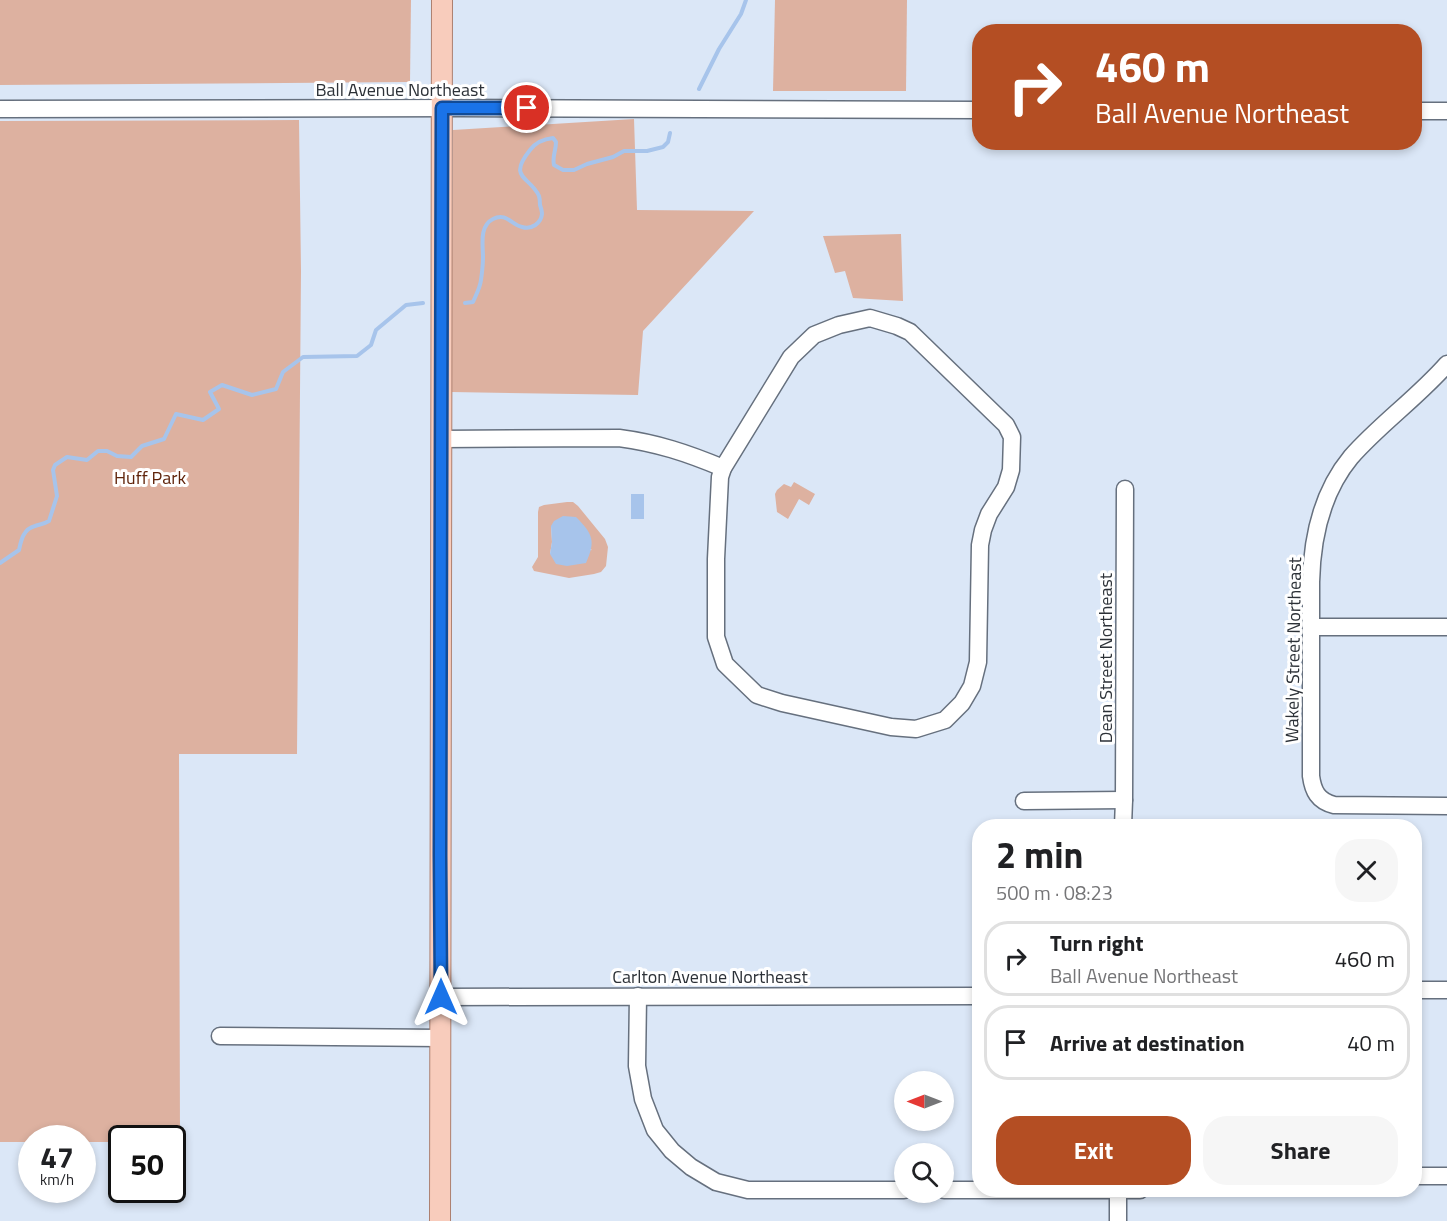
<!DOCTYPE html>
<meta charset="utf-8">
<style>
:root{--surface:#fff;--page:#f6f6f6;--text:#202124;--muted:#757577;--line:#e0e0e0;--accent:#b44e23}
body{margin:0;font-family:"Titillium Web",sans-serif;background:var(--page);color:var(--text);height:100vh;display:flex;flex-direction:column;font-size:22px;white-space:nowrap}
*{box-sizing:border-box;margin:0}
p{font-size:20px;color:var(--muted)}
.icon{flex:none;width:33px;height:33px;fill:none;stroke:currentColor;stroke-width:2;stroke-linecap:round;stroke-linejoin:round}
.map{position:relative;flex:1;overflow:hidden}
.sheet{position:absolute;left:972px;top:819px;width:450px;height:378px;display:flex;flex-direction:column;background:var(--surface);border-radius:24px;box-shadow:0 3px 9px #0003}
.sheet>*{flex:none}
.top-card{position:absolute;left:972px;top:24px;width:450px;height:126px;border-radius:24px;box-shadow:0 3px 9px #0003;background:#b44e23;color:#fff;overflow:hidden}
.needle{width:39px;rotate:270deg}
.fabs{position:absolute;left:894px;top:1071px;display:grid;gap:12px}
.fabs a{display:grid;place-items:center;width:60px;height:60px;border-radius:50%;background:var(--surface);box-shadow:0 3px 9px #0003;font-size:30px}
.speed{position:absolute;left:18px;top:1125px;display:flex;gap:12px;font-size:30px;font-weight:700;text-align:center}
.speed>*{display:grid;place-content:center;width:78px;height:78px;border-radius:50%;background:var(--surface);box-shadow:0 3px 9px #0003;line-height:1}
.speed small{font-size:15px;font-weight:400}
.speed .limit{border:3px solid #111;border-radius:9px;background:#fff;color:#111}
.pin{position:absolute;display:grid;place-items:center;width:51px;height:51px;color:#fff;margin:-26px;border:3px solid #fff;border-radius:50%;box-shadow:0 2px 6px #0007}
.me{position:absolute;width:66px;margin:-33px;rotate:0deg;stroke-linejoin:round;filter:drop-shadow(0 0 4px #0008)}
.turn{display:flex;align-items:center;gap:21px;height:126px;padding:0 24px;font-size:27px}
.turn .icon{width:78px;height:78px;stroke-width:2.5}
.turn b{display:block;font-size:42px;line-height:51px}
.round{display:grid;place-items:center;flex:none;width:63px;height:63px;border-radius:24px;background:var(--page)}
.headline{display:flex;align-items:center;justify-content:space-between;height:102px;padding:0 24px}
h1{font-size:36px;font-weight:700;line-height:45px}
.button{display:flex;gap:12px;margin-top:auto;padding:12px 24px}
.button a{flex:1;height:69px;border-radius:24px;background:var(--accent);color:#fff;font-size:24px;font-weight:700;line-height:69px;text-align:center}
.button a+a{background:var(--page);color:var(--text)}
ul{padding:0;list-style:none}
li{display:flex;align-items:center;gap:18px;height:75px;margin:0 12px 9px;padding:0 12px;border:3px solid var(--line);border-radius:24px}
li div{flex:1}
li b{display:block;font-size:22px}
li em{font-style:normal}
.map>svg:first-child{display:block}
.green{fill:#ddb1a0;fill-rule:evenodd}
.water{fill:#a7c4eb}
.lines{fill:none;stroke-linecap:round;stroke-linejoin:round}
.stream{stroke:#a7c4eb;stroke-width:4}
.minor-casing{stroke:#66707e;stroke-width:19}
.major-casing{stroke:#ad8070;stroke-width:22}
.minor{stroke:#fff;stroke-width:16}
.major{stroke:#f8ccbc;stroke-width:20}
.route-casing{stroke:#114b97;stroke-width:15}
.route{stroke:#1a73e8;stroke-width:10}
.labels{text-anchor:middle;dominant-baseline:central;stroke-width:6;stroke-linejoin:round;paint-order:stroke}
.street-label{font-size:18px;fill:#2c3137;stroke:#fff}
.park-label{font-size:18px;fill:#60240b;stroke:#fff}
</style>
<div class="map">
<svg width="1447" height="1221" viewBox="0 0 1447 1221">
<rect width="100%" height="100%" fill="#dbe7f7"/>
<g class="green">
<polygon points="0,0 411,0 410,82 0,85"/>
<polygon points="775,0 907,0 906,91 773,91"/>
<polygon points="634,119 637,210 754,211 643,331 638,395 451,392 453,130"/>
<polygon points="299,120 301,271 297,754 179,754 180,1142 173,1142 172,1138 122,1138 121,1142 83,1142 82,1138 32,1138 31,1142 0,1142 0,121"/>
<polygon points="901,234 903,301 853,298 845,271 835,273 823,236"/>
<polygon points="794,482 815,494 809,505 799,499 788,519 777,512 775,494 777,490 784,484 791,487"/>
<path d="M567,502H573L578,506L605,539L608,547L606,566L601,572L594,574L569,578L534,571L532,567L538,557V512L539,507L544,505ZM551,526L592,550L550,554L552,542Z"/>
</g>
<g class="water">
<rect x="631" y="494" width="13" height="25"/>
<path d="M563,516L576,517C593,534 596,541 586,563L567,566L556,564L550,554L552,542L551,526L554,521Z"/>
</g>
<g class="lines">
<g class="stream">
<polyline points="699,89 719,49 741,14 746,0"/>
<path d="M465,303L473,302C476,295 480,288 481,280C482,273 483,265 483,257C483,245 479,226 493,219C506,212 512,225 522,227C532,230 541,223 542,214C542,211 541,208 540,205C540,202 540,199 539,196C530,176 507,179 530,150C536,142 543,139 553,138L556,142C556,151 552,156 554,165L563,170H574L587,164L613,157L624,151H647L663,147L668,142L670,133"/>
<path d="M0,563L19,550C21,541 23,529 35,526C41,524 44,524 49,521L57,496L53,470L55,465L67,457L87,460L98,451H107L117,456L131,457L142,446L164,439L176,414L203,420L219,409L210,392L222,385L252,395L276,389L283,372L303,357L357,356L371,345L376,330L406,305L423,303"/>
</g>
<g class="minor-casing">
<g id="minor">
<polyline points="0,109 460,108 980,110"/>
<polyline points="1414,111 1447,111"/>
<polygon points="870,318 897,326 910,332 1006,425 1012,437 1011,470 1006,487 989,514 983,530 980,545 978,662 972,686 962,703 945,720 916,729 891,727 782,703 757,695 725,664 716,637 716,559 720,477 723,468 791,357 814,335 839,325"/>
<path d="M1447,364C1417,398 1380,424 1351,457C1322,492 1312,538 1311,582V776C1313,791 1318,801 1334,805L1447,806"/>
<path d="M441,439L619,438C657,443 687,453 723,468"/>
<polyline points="1312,627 1447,627"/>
<polyline points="1024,801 1124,800"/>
<polyline points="1123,826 1124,800 1125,489"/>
<polyline points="1414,990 1447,990"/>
<polyline points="638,996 637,1066 643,1099 655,1130 672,1151 691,1167 716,1182 748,1190 904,1190"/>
<polyline points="441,997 980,996"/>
<polyline points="220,1036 441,1038"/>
<polyline points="1414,1176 1447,1176"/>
<polyline points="944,1190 1140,1190"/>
<polyline points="1118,1190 1118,1221"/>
</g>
</g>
<g class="major-casing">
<polyline id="major" points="440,1221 442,0"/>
</g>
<use href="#minor" class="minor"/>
<use href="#major" class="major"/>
</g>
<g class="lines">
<g class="route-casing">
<polyline id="route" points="441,997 440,855 442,108 527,108"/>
</g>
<use href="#route" class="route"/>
</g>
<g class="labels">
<g class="street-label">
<text x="400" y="89">Ball Avenue Northeast</text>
<text transform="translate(1293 650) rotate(-89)">Wakely Street Northeast</text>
<text transform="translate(1105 658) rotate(-90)">Dean Street Northeast</text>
<text x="710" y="976">Carlton Avenue Northeast</text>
</g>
<g class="park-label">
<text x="150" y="477">Huff Park</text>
</g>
</g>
</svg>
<div class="fabs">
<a><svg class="needle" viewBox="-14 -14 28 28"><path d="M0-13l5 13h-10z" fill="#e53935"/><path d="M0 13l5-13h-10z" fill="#757577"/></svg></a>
<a><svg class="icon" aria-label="search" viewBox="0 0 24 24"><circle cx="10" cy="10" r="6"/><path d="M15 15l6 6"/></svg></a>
</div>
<div class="speed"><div>47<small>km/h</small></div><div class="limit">50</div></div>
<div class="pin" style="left:527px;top:108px;background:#d93025"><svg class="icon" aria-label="arrive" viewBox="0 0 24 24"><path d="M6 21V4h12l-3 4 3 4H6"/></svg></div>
<svg class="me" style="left:441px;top:997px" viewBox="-20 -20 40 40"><path d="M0-17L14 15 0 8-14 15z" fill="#1a73e8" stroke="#fff" stroke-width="4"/></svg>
<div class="top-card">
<div class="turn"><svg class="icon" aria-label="right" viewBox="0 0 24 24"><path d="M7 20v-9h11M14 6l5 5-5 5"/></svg><div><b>460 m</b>Ball Avenue Northeast</div></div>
</div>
<section class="sheet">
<div class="headline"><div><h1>2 min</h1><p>500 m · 08:23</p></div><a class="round"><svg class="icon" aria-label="close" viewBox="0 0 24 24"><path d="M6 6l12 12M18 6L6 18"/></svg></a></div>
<ul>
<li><svg class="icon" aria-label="right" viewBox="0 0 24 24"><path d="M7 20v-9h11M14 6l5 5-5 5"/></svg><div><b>Turn right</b><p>Ball Avenue Northeast</p></div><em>460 m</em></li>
<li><svg class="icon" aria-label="arrive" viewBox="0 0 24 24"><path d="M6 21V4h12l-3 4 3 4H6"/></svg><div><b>Arrive at destination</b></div><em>40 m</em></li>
</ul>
<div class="button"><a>Exit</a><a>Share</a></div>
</section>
</div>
